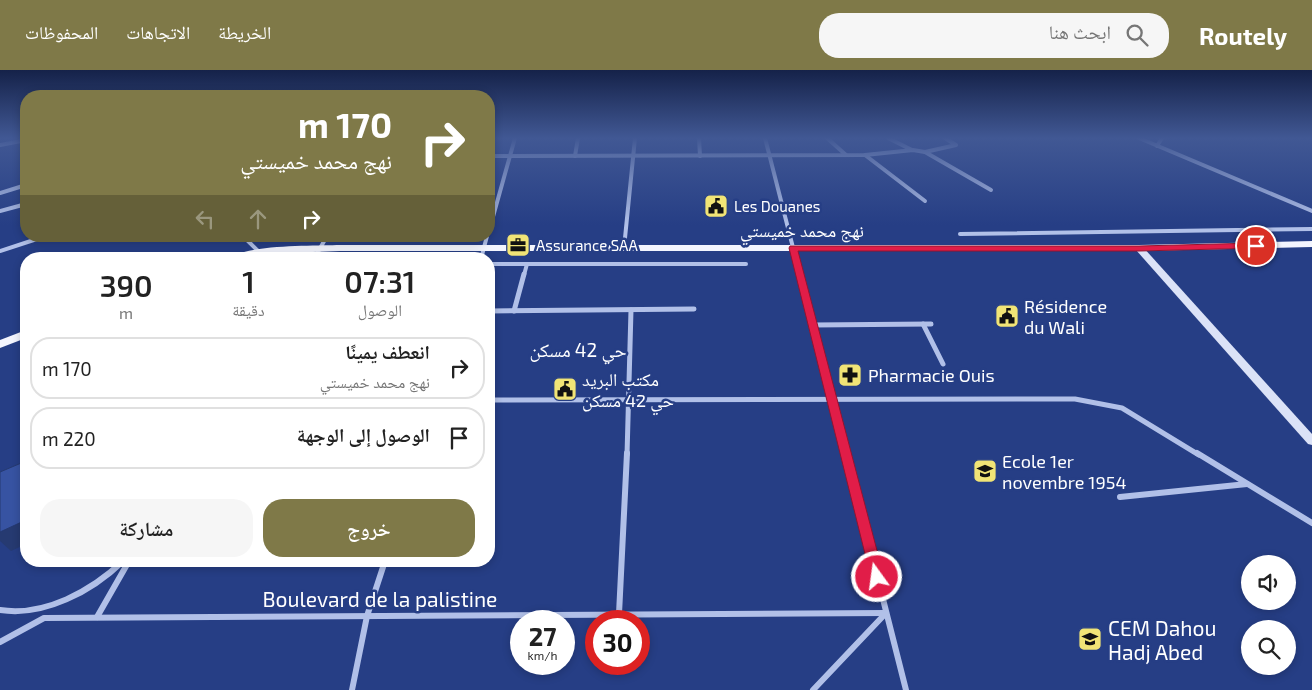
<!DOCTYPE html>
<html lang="ar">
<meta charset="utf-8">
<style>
:root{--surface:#fff;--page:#f6f6f6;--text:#222;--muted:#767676;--line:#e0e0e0;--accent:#7f7948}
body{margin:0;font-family:"Exo 2","Noto Naskh Arabic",sans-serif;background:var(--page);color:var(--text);direction:rtl;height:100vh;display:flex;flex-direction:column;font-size:19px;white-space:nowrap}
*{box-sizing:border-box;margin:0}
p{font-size:16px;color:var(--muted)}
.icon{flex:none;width:28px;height:28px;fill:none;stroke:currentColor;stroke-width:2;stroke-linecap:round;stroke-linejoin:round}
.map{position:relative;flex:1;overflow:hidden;direction:ltr}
.drawer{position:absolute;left:20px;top:182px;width:475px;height:315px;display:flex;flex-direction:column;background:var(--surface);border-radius:20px;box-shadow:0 2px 8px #0003;direction:rtl}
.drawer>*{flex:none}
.guide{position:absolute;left:20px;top:20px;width:475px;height:152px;border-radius:20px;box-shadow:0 2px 8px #0003;direction:rtl;background:#7f7948;color:#fff;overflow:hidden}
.fabs{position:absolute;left:1241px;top:485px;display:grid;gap:10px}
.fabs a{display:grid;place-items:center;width:55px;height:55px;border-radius:50%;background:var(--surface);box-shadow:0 2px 8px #0003;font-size:25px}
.speed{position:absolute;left:510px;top:540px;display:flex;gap:10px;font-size:25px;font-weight:700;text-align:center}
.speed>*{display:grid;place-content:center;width:65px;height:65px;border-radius:50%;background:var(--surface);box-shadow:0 2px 8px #0003;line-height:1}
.speed small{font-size:12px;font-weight:400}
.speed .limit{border:8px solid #d22;background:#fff;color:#111}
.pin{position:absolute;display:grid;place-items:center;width:42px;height:42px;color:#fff;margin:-21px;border:2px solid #fff;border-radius:50%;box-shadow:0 1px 5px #0007}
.me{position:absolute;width:55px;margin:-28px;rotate:346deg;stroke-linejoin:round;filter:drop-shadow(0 0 4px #0008)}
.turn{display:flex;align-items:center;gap:18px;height:105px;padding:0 20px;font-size:22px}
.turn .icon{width:65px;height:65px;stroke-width:2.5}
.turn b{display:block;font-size:35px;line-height:42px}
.lanes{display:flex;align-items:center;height:48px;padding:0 20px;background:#0003;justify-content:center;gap:25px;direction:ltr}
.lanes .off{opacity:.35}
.eta{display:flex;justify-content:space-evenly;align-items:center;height:85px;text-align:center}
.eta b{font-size:30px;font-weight:600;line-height:35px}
.cta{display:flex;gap:10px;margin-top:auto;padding:10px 20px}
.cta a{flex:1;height:58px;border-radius:20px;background:var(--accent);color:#fff;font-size:20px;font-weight:600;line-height:58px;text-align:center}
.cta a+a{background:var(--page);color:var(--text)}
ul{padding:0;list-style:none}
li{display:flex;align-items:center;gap:15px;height:62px;margin:0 10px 8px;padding:0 10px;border:2px solid var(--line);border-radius:20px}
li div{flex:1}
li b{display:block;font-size:19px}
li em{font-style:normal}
header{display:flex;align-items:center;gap:30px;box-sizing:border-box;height:70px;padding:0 25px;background:var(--accent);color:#fff}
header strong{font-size:24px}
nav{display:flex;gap:28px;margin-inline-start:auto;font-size:18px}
.search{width:350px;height:45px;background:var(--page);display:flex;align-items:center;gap:12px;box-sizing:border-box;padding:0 18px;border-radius:20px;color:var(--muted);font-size:19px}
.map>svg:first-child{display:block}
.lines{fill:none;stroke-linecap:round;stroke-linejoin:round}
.street-far2{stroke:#b1c0e8;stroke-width:4}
.street-far1{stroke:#b1c0e8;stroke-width:5}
.street{stroke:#b1c0e8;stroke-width:6}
.secondary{fill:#dbe2f7;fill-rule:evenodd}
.primary{fill:#f3f5fe;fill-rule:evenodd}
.shaded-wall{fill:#263a71}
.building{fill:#3753a2;stroke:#263a71}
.route{fill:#e11d48;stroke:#92132f}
.labels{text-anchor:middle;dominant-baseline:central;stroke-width:5;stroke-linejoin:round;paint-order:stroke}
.far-poi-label{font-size:15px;fill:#fff;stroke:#263e85;text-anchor:start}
.street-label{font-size:18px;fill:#fff;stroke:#263e85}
.poi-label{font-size:18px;fill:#fff;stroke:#263e85;text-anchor:start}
.neighbourhood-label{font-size:19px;fill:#fff;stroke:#263e85}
.near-street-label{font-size:21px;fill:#fff;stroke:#263e85}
.near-poi-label{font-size:21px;fill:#fff;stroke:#263e85;text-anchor:start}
</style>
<header>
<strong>Routely</strong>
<div class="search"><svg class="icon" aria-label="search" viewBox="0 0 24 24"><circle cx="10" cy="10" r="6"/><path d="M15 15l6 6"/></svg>ابحث هنا</div>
<nav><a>الخريطة</a><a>الاتجاهات</a><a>المحفوظات</a></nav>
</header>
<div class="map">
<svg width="1312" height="620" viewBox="0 0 1312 620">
<rect width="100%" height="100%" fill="#263e85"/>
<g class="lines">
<g class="street-far2">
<polyline points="699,68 700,86"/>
<polyline points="765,68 800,205"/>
<polyline points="827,68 846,85"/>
<polyline points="888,68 912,80"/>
<polyline points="1139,68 1312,141"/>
<polyline points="0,75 26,70"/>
<polyline points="1157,76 1162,68"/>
<polyline points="925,82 991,120"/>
<polyline points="865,85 925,131"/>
<polyline points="489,86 865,85 913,80 925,82 956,75 945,68"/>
<polyline points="575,86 578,68"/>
<polyline points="0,123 26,115"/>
<polyline points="0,141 26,134"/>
<polyline points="489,161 515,68"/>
<polyline points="960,164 1312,159"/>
<polyline points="243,166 259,182"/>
<polyline points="624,178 635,68"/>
<polyline points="0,181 46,166"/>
<polyline points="314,189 327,166"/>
<polyline points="481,189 487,166"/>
<polyline points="489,194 746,194"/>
<polyline points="524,205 527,194"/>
</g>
<g class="street-far1">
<polyline points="800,204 846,385"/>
<polyline points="489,241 694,239"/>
<polyline points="514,241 524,204"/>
<polyline points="923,254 943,294"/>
<polyline points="813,255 931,254"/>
<polyline points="489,330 1075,329 1122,338 1199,385"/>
<polyline points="627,385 631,240"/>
</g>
<g class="street">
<polyline points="846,383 906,620"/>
<polyline points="1197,383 1312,453"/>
<polyline points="1120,427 1247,414"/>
<path d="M0,540C44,547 92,521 123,491"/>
<polyline points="619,544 627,383"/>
<polyline points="97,547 129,491"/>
<polyline points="0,572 44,548 886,543"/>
<polyline points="352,620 367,546 385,491"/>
<polyline points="813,620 886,543"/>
</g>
<polygon class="secondary" points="1136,176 1142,176 1312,364 1312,375 1308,374 1136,180"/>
<g class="primary">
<path d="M1312,171V177L1139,181H340L286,183L245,189H228C246,174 316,176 340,175H1139Z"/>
<polygon points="26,260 26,268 0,278 0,270"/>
</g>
</g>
<polygon class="shaded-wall" points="26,450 26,474 11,481 0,471 0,462"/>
<polygon class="building" points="26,391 26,450 0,462 0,402"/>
<linearGradient id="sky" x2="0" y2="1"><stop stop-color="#152249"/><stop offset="0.44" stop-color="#415894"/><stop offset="1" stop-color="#415894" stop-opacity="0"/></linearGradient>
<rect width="1312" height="155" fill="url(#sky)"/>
<polygon class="route" points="1256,173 1259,174 1259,178 1139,181 798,181 884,507 882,512 877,513 872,512 789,178 790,176 1139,176"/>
<defs>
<g id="civic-square" transform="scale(1.25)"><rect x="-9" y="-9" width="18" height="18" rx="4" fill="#f1e476" stroke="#263e85"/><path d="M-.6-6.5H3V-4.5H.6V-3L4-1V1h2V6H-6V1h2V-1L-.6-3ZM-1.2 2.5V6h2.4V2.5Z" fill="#111"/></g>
<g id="office-square" transform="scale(1.25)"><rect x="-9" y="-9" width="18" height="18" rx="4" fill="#f1e476" stroke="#263e85"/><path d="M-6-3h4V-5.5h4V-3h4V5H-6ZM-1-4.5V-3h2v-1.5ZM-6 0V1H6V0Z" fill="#111"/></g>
<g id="pharmacy-square" transform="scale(1.25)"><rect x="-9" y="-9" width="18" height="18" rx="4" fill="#f1e476" stroke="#263e85"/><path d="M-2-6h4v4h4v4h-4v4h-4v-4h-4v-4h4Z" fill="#111"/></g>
<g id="school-square" transform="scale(1.25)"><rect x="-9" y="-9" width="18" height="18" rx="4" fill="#f1e476" stroke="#263e85"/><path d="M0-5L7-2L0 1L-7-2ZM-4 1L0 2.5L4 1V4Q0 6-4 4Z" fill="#111"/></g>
</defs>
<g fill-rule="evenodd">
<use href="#civic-square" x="716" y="136"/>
<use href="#office-square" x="518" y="175"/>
<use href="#civic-square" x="1007" y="246"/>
<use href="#pharmacy-square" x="850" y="305"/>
<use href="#civic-square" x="565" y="319"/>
<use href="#school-square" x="985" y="401"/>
<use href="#school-square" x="1090" y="569"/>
</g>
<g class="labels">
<g class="far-poi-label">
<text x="734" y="136">Les Douanes</text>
<text x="536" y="175">Assurance SAA</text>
</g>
<g class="street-label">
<text x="802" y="160">نهج محمد خميستي</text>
</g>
<g class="poi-label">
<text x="1024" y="236">Résidence<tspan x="1024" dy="21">du Wali</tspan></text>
<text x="868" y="305">Pharmacie Ouis</text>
<text x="582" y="309">مكتب البريد<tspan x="582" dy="21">حي 42 مسكن</tspan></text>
<text x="1002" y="391">Ecole 1er<tspan x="1002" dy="21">novembre 1954</tspan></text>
</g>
<g class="neighbourhood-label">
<text x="578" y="279">حي 42 مسكن</text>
</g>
<g class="near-street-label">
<text x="380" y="528">Boulevard de la palistine</text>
</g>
<g class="near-poi-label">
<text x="1108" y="557">CEM Dahou<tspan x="1108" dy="24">Hadj Abed</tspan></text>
</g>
</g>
</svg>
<div class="fabs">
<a><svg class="icon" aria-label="sound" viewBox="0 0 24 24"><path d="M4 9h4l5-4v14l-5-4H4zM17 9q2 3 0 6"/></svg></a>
<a><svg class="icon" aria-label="search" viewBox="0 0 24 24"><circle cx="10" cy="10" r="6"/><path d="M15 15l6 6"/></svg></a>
</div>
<div class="speed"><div>27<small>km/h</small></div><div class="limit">30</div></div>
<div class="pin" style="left:1256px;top:176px;background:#d93025"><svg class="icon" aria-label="arrive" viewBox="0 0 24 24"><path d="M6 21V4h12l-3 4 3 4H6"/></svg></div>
<svg class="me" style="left:877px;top:507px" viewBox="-20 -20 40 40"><circle r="17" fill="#e11d48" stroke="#fff" stroke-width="3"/><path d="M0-11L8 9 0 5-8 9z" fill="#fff"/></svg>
<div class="guide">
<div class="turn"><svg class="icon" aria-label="right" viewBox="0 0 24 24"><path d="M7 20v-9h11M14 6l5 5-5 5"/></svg><div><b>170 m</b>نهج محمد خميستي</div></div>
<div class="lanes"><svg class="icon off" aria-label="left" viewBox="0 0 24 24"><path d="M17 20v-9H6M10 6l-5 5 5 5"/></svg><svg class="icon off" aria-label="ahead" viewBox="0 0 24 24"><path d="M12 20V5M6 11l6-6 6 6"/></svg><svg class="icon" aria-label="right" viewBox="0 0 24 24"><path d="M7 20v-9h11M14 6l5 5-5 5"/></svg></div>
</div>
<section class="drawer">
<div class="eta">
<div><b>07:31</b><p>الوصول</p></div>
<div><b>1</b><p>دقيقة</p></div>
<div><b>390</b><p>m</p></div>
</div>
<ul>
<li><svg class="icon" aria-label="right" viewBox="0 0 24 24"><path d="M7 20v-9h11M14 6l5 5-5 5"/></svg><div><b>انعطف يمينًا</b><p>نهج محمد خميستي</p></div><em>170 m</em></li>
<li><svg class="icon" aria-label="arrive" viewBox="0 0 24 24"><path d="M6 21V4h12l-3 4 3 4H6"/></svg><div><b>الوصول إلى الوجهة</b></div><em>220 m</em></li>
</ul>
<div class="cta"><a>خروج</a><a>مشاركة</a></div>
</section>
</div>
